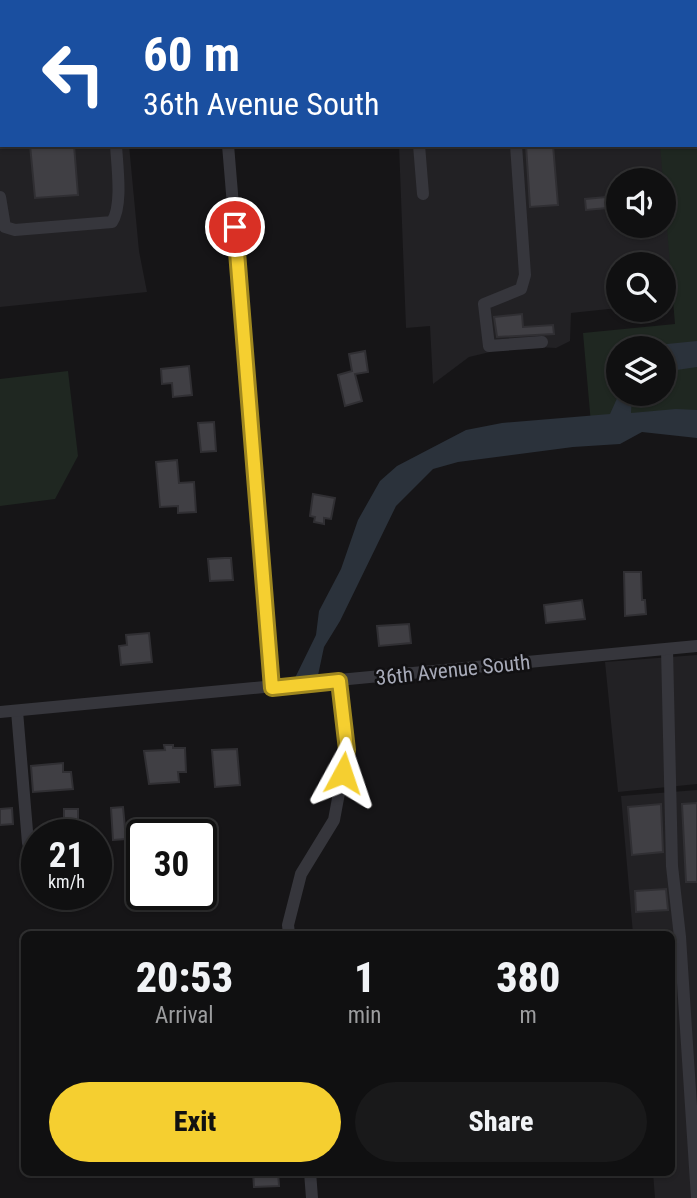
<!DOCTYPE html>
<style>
:root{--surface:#101011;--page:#19191a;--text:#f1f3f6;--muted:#9c9d9f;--line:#303031;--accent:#f5cf30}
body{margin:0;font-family:"Roboto Condensed",sans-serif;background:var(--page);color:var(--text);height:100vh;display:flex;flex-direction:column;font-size:26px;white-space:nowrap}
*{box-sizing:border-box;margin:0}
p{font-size:23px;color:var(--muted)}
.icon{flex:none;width:38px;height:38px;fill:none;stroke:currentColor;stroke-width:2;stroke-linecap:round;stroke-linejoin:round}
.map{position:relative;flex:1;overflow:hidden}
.details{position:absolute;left:21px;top:931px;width:654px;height:245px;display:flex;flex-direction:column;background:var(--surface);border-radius:10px;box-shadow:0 2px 5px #0004,0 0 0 2px var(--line)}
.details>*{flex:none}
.hud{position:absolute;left:0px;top:0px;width:698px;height:147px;box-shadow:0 2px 5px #0004,0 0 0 2px var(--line);background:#1a4fa0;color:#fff;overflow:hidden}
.buttons{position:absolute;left:606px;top:168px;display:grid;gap:14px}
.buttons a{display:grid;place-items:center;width:70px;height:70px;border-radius:50%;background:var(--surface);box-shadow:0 2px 5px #0004,0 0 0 2px var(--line);font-size:35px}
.speed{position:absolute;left:21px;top:819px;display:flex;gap:14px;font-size:35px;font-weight:700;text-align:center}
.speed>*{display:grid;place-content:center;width:91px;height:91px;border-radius:50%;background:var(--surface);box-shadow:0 2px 5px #0004,0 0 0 2px var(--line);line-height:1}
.speed small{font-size:18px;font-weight:400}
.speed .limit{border:4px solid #111;border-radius:10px;background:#fff;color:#111}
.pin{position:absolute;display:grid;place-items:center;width:60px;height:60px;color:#fff;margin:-30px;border:4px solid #fff;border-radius:50%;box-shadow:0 2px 7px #0007}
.me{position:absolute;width:77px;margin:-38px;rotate:5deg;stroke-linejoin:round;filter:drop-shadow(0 0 5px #0008)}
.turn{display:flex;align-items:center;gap:24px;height:147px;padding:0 28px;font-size:32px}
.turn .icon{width:91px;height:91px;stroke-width:2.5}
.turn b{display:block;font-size:49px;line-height:60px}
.eta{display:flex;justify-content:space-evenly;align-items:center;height:119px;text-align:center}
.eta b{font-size:42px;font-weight:800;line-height:49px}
.action{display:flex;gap:14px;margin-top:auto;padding:14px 28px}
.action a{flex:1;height:80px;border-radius:42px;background:var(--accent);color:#111;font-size:28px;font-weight:800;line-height:80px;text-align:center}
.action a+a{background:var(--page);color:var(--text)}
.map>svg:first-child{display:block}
.built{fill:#222124;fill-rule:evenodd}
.green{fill:#1f2721;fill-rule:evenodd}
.water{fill:#2b323b}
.building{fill:#403f44;stroke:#302f33;stroke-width:2}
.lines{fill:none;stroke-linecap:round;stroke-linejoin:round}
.minor{stroke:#36363c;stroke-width:12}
.route-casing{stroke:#9f871f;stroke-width:18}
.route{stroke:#f5cf30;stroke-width:12}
.labels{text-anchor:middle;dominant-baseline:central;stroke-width:5;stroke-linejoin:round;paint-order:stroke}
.street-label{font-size:21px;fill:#a7aab8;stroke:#111012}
</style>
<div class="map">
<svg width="697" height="1198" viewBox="0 0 697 1198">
<rect width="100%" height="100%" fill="#161517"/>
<g class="built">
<polygon points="0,0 243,0 2,2 0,20"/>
<polygon points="308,0 591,0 286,2"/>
<polygon points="0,62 2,62 2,145 129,145 139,251 147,292 0,307"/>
<path d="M399,145H669L680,303L663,304V264H618V308L571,313L570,341L556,348L515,346L469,357L433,384L430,326L406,328ZM618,180H663V226H618Z"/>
<polygon points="697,655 697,784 618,792 605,662"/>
<polygon points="697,790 697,1198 655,1198 653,1173 672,1172 672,934 633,934 621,796"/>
</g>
<g class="green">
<path d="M697,4V426L592,435L583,333L675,324L660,145H696ZM618,348H663V394H618Z"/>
<polygon points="68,371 78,456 55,499 0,506 0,379"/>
</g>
<g class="water">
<polygon points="697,341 697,367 663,372 663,348 653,348 657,345"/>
<polygon points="619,394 632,394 631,413 676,409 697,410 697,438 642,432 620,444 573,447 458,462 433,469 396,506 340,621 324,647 317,680 294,680 316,635 319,611 341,569 358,520 380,481 397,466 466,430 502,423 610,414"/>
</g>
<g class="building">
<polygon points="30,145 74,145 78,195 35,198"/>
<polygon points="526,145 553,145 558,205 530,207"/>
<polygon points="606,197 607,208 586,210 585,199"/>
<polygon points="522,314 523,327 553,325 554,334 497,337 494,317"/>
<polygon points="365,351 368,372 355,374 362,401 345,406 338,375 352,371 349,354"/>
<polygon points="189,366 192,395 173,397 172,383 162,384 161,369"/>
<polygon points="214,422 216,451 201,452 198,423"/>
<polygon points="177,460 179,483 194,482 196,512 178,513 178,506 160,507 156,462"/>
<polygon points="313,494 335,498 331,519 324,518 324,524 314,522 315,517 310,516"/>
<polygon points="224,558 231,558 233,580 210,581 208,559"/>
<polygon points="624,572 641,572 642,600 645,600 646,614 625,616"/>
<polygon points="582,600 585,619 546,623 544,605"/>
<polygon points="409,624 411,643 379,646 377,626"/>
<polygon points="149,633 152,662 121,665 119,646 127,645 126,635"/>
<polygon points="164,745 173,745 173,748 185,748 186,772 178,772 179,782 149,784 144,751 165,750"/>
<polygon points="237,749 240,785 215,787 212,750"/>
<polygon points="63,763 63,772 71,772 73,789 33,792 31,766"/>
<polygon points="697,803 697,882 686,882 682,804"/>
<polygon points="661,804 663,852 632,855 628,807"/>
<polygon points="123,807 126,839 113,840 111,808"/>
<polygon points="12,808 13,824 0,825 0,809"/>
<rect x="64" y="809" width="14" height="11"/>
<polygon points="666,889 668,910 636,912 635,891"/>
<polygon points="253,1172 278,1172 279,1186 254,1187"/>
</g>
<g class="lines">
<g class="minor">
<polyline points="116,0 116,2"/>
<polyline points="186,0 186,2"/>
<polyline points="301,0 301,2"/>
<polyline points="463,2 463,0"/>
<polyline points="645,2 666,0"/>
<polyline points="0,55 2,55"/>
<polyline points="0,76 2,76"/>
<polyline points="228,145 273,688"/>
<polyline points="419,145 423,194"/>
<polyline points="516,145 525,275 521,289 484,304 489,346 542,342"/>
<path d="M0,197L5,227L15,230L112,222C123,206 117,165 116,145"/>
<polyline points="667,649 672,866 680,937 697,1198"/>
<polyline points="17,711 28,843"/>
<polyline points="0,712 697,646"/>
<polyline points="289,934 288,925 301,874 334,820 347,750 339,681"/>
<polyline points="310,1172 312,1198"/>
</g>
</g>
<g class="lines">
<g class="route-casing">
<polyline id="route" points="235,227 272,688 339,681 347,750 343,773"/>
</g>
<use href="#route" class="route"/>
</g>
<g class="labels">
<g class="street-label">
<text transform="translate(453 670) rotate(-6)">36th Avenue South</text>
</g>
</g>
</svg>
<div class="buttons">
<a><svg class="icon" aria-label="sound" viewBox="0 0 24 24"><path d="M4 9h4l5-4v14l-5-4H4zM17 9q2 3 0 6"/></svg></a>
<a><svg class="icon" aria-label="search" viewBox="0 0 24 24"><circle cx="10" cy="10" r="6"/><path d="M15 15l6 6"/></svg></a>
<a><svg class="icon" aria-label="layers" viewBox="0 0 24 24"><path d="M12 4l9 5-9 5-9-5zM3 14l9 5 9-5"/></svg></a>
</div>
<div class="speed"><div>21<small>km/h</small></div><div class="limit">30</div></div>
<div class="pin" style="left:235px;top:227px;background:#d93025"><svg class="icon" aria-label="arrive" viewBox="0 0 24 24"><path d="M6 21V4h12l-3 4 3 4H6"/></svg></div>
<svg class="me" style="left:343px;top:773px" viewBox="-20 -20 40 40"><path d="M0-17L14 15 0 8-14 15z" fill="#f5cf30" stroke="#fff" stroke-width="4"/></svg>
<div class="hud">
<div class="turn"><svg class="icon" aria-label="left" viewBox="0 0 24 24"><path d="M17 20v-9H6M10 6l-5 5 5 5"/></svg><div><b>60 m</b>36th Avenue South</div></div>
</div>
<section class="details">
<div class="eta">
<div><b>20:53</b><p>Arrival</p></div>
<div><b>1</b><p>min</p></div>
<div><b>380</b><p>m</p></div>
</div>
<div class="action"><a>Exit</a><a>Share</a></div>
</section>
</div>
